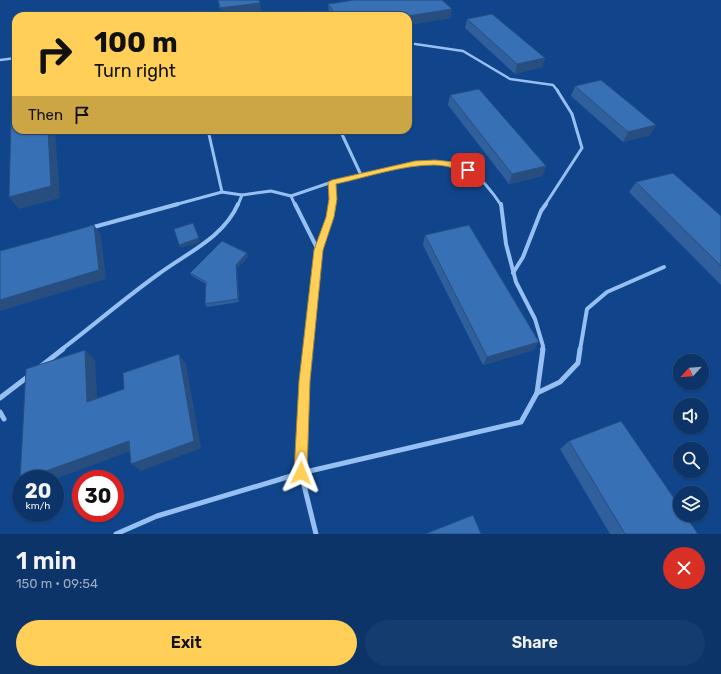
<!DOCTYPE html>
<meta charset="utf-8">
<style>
:root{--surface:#0c3468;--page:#153c6e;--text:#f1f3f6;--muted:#9aaac0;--line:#2c4f7c;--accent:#ffcf57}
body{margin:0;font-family:Rubik,sans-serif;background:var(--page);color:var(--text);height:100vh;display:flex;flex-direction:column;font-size:15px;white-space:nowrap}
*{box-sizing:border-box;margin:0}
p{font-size:13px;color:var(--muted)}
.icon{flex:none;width:22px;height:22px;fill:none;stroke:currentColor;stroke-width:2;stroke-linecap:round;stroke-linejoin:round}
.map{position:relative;height:534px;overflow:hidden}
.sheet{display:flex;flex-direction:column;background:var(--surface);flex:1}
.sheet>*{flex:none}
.hud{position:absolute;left:12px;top:12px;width:400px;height:122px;border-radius:12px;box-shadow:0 1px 3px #0004,0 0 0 1px var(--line);background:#ffcf57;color:#111;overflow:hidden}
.needle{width:26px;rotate:244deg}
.controls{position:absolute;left:673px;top:354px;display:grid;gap:8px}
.controls a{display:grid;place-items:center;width:36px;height:36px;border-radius:50%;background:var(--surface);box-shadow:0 1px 3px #0004,0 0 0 1px var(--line);font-size:20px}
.speed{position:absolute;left:12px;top:470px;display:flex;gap:8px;font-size:20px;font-weight:700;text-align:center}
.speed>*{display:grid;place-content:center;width:52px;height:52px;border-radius:50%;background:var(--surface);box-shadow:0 1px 3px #0004,0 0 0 1px var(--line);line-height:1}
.speed small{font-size:10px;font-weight:400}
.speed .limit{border:6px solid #d22;background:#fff;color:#111}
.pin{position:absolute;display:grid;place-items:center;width:34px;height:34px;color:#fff;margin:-17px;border-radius:8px;box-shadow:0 2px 6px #0006}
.me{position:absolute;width:44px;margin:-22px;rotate:2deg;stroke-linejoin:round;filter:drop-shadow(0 0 3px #0008)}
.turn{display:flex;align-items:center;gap:14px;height:84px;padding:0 16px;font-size:18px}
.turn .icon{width:52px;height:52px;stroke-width:2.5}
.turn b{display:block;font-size:28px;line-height:34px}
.then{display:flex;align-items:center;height:38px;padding:0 16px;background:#0003;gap:8px;font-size:15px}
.round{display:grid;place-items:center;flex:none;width:42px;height:42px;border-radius:21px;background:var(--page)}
.head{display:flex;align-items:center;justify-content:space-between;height:68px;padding:0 16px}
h1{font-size:24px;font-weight:600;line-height:30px}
.action{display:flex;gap:8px;margin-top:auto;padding:8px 16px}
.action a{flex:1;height:46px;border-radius:24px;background:var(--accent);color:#111;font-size:16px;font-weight:600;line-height:46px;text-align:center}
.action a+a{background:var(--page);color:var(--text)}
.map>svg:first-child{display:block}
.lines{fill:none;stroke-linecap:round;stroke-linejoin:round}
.minor-far3{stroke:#96bff2;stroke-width:2.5}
.minor-far2{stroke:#96bff2;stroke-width:3}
.minor-far1{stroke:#96bff2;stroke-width:4}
.minor{stroke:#96bff2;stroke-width:5}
.wall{fill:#30609c}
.shaded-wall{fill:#274e7f}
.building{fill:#3870b5;stroke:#274e7f}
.route{fill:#ffcf57;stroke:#a68739}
</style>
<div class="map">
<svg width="721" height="534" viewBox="0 0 721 534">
<rect width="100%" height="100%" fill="#10458b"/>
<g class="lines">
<g class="minor-far3">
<polyline points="415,44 463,51 510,79 553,85 558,91"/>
<polyline points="0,60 16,58"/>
</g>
<g class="minor-far2">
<polyline points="208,130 222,192"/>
<polyline points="340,130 361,175"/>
<polyline points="291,196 332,182"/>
<polyline points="174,205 222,192 242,195 271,191 291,196 295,205"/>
<polyline points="238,205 242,195"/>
<path d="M332,205V182C366,175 437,152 468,169C479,175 494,194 501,205"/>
<polyline points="545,205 582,148 572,114 557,90"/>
</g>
<g class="minor-far1">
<polyline points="295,204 318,250"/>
<polyline points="501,204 506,244 516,282 535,319 543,346 542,350"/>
<polyline points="90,228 178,204"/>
<polyline points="513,273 523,257 541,211 546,204"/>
<path d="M61,350C94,325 126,297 160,273C187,253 224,237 238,204"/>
<polyline points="307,350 318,250 330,217 332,204"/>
<polyline points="580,350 587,309 607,292 664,267"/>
</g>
<g class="minor">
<polyline points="40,367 63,349"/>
<polyline points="537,393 560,382 578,363 580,349"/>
<polyline points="0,398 30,375"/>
<polyline points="0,412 4,419"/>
<polyline points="301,473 316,534"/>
<polyline points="301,473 304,381 307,349"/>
<polyline points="301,473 521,422 537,393 543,349"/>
<polyline points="116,534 157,516 301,473"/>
</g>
</g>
<g class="wall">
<polygon points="328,4 451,18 408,25 408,16 330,16 329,13"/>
<polygon points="467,19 545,58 542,67 515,74 465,28"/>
<polygon points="575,86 650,135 623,142 571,96"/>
<polygon points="450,95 546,166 542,176 509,184 448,105"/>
<polygon points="636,182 721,216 721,285 629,192"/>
<polygon points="425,235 534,350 483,365 423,245"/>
<polygon points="248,257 237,268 239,302 207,307 205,304 206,284 192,276 190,273"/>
<polygon points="569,441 698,534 610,534 560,449"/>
</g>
<g class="shaded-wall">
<polygon points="260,3 261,12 231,16 222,16 220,8"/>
<polygon points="452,9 451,18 408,25 408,16"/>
<polygon points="545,58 542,67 515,74 517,64"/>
<polygon points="656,125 650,135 623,142 628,132"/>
<polygon points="48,130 55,130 60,198 19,209 9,197"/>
<polygon points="267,130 293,130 268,135"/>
<polygon points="546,166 542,176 509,184 512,174"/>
<polygon points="193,223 200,242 181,248 179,245"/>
<polygon points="94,225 101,235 106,279 0,311 0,300"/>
<polygon points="247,253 248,257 237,268 239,302 238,299 236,265"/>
<polygon points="539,342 534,350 483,365 487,357"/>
<polygon points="85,350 95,360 98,410 87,402"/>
<polygon points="179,354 186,364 201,448 141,471 131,464"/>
<polygon points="129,441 139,448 55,479 24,479"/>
</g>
<g class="building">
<polygon points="218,0 259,0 260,3 220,8"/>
<polygon points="354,0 442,0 452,9 408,16 337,16 328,4"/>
<polygon points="492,14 545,58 517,64 467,19"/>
<polygon points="601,80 656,125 628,132 575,86"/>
<polygon points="16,82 16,130 48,130 51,186 9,197 12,83"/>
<polygon points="479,89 546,166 512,174 450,95"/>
<polygon points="673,173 721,216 721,266 636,182"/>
<polygon points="193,223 199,238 179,245 174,229"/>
<polygon points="94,225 99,270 0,300 0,251"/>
<polygon points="469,225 539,342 487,357 425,235"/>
<polygon points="222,241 247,253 236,265 238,299 205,304 206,282 190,273"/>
<polygon points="85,350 87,402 124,389 123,373 179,354 194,441 131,464 129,441 24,479 21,479 20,480 26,369"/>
<polygon points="621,421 680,507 680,515 685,515 698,534 625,534 569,441"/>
<polygon points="473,515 481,534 425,534"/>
</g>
<path class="route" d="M435,160L454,162L470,168L471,170L468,172C456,169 446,165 434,165C402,165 368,177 336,184L337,199L334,217L323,250L310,381L307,473L305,477L301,479L296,477L294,473L299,381L314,250L326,217L329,199L328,182L332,180L415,161Z"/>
</svg>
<div class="controls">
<a><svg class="needle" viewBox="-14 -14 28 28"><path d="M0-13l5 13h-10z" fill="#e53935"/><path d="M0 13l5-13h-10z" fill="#9aaac0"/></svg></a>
<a><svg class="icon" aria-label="sound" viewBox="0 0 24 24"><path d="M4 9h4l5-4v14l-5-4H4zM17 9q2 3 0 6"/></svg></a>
<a><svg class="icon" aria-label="search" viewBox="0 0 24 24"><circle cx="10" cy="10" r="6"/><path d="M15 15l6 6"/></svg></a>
<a><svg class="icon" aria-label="layers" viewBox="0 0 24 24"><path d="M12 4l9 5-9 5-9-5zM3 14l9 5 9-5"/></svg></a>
</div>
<div class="speed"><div>20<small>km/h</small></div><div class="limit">30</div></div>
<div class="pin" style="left:468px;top:170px;background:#d93025"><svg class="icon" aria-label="arrive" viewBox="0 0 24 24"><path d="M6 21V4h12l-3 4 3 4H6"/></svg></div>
<svg class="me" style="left:301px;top:473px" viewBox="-20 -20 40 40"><path d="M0-17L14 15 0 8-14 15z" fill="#ffcf57" stroke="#fff" stroke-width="4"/></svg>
<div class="hud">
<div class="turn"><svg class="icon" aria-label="right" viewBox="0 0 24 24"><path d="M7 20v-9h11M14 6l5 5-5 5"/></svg><div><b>100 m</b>Turn right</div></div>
<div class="then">Then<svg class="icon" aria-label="arrive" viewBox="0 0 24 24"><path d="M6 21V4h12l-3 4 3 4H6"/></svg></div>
</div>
</div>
<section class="sheet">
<div class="head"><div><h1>1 min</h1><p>150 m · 09:54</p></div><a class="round" style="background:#d93025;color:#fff"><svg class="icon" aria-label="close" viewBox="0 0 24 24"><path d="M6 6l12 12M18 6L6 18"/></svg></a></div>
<div class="action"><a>Exit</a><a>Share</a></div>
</section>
